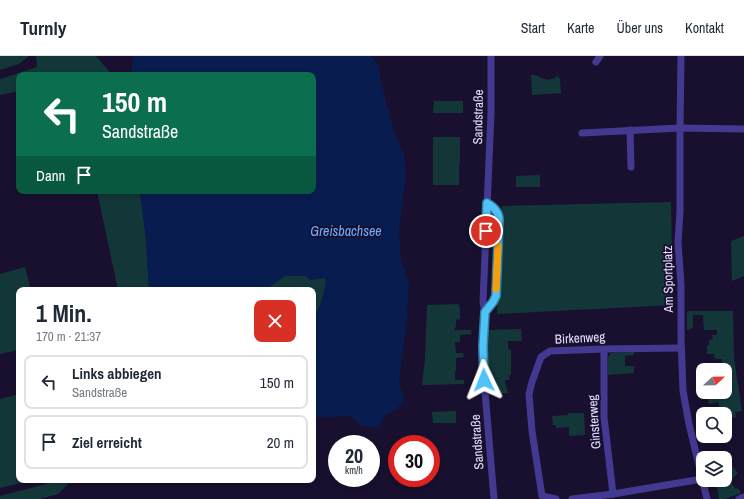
<!DOCTYPE html>
<html lang="de">
<meta charset="utf-8">
<style>
:root{--surface:#fff;--page:#f2f2f3;--text:#1f2937;--muted:#747a83;--line:#e0e1e3}
body{margin:0;font-family:"Archivo Narrow",sans-serif;background:var(--page);color:var(--text);height:100vh;display:flex;flex-direction:column;font-size:15px;white-space:nowrap}
*{box-sizing:border-box;margin:0}
p{font-size:13px;color:var(--muted)}
.icon{flex:none;width:22px;height:22px;fill:none;stroke:currentColor;stroke-width:2;stroke-linecap:round;stroke-linejoin:round}
.map{position:relative;flex:1;overflow:hidden}
.side{position:absolute;left:16px;top:231px;width:300px;height:196px;display:flex;flex-direction:column;background:var(--surface);border-radius:8px;box-shadow:0 2px 6px #0003}
.side>*{flex:none}
.banner{position:absolute;left:16px;top:16px;width:300px;height:122px;border-radius:8px;box-shadow:0 2px 6px #0003;background:#0b6e4f;color:#fff;overflow:hidden}
.needle{width:26px;rotate:68deg}
.tools{position:absolute;left:696px;top:307px;display:grid;gap:8px}
.tools a{display:grid;place-items:center;width:36px;height:36px;border-radius:8px;background:var(--surface);box-shadow:0 2px 6px #0003;font-size:20px}
.speed{position:absolute;left:328px;top:379px;display:flex;gap:8px;font-size:20px;font-weight:700;text-align:center}
.speed>*{display:grid;place-content:center;width:52px;height:52px;border-radius:50%;background:var(--surface);box-shadow:0 2px 6px #0003;line-height:1}
.speed small{font-size:10px;font-weight:400}
.speed .limit{border:6px solid #d22;background:#fff;color:#111}
.pin{position:absolute;display:grid;place-items:center;width:34px;height:34px;color:#fff;margin:-17px;border:2px solid #fff;border-radius:50%;box-shadow:0 1px 4px #0007}
.me{position:absolute;width:44px;margin:-22px;rotate:358deg;stroke-linejoin:round;filter:drop-shadow(0 0 3px #0008)}
.turn{display:flex;align-items:center;gap:14px;height:84px;padding:0 20px;font-size:18px}
.turn .icon{width:52px;height:52px;stroke-width:2.5}
.turn b{display:block;font-size:28px;line-height:34px}
.then{display:flex;align-items:center;height:38px;padding:0 20px;background:#0003;gap:8px;font-size:15px}
.round{display:grid;place-items:center;flex:none;width:42px;height:42px;border-radius:8px;background:var(--page)}
.head{display:flex;align-items:center;justify-content:space-between;height:68px;padding:0 20px}
h1{font-size:24px;font-weight:800;line-height:30px}
ul{padding:0;list-style:none}
li{display:flex;align-items:center;gap:12px;height:54px;margin:0 8px 6px;padding:0 12px;border:2px solid var(--line);border-radius:8px}
li div{flex:1}
li b{display:block;font-size:15px}
li em{font-style:normal}
header{display:flex;align-items:center;gap:24px;box-sizing:border-box;height:56px;padding:0 20px;background:var(--surface);border-bottom:1px solid var(--line)}
header strong{font-size:19px}
nav{display:flex;gap:22px;margin-inline-start:auto;font-size:14px}
.map>svg:first-child{display:block}
.green{fill:#133739}
.water{fill:#081c50}
.lines{fill:none;stroke-linecap:round;stroke-linejoin:round}
.street{stroke:#443990;stroke-width:7}
.route-casing{stroke:#337fa1;stroke-width:10}
.route{stroke:#4fc3f7;stroke-width:7}
.slow{stroke:#f59e0b;stroke-width:7}
.labels{text-anchor:middle;dominant-baseline:central;stroke-width:3.5;stroke-linejoin:round;paint-order:stroke}
.street-label{font-size:13px;fill:#e5deff;stroke:#18102e}
.water-label{font-size:14px;font-style:italic;fill:#6caeff;stroke:#18102e}
</style>
<header>
<strong>Turnly</strong>
<nav><a>Start</a><a>Karte</a><a>Über uns</a><a>Kontakt</a></nav>
</header>
<div class="map">
<svg width="744" height="443" viewBox="0 0 744 443">
<rect width="100%" height="100%" fill="#18102e"/>
<g class="green">
<polygon points="0,0 29,0 19,8 0,14"/>
<polygon points="36,0 96,0 112,19 19,19 19,35 0,39 0,23 37,11"/>
<path d="M531,19C544,19 544,29 558,20L560,23L561,37L532,39Z"/>
<polygon points="434,45 463,45 463,57 433,57"/>
<polygon points="433,81 460,81 460,109 459,109 459,129 433,129"/>
<polygon points="540,119 540,131 516,131 516,120"/>
<polygon points="97,135 140,135 146,183 149,234 118,234"/>
<polygon points="671,146 673,249 497,258 502,150"/>
<polygon points="744,180 744,220 732,225 731,185"/>
<polygon points="25,211 31,234 19,234 19,294 0,298 0,218"/>
<path d="M297,219L306,220L310,224L324,222L326,225C324,239 320,252 313,265V234H267L270,230L285,220Z"/>
<polygon points="458,248 460,252 460,263 456,264 456,270 454,274 471,274 472,278 460,279 460,286 455,286 456,297 463,297 464,301 456,302 456,315 455,315 455,324 464,324 464,328 422,329 425,302 427,249"/>
<polygon points="688,255 733,255 734,302 742,355 735,356 736,361 725,363 725,358 716,358 716,355 720,354 718,346 709,348 707,336 725,336 725,314 709,314 709,310 722,310 722,303 715,303 714,298 707,298 707,289 709,289 709,284 713,283 712,279 717,279 717,274 704,274 703,259 693,259 693,272 687,274 687,256"/>
<polygon points="521,273 522,285 508,285 508,293 510,293 511,295 511,319 509,319 509,324 505,324 506,332 507,332 508,337 489,339 487,308 488,274"/>
<polygon points="634,296 634,299 625,300 625,310 634,310 634,317 608,319 608,301 611,297"/>
<polygon points="19,338 19,424 33,424 0,432 0,343"/>
<polygon points="456,355 456,367 433,367 432,356"/>
<polygon points="568,357 584,357 585,379 569,380 569,371 556,372 556,369 553,369 552,360 568,359"/>
<polygon points="731,409 738,417 730,425 736,433 738,432 741,437 725,443 718,443 719,442 715,424 725,424 725,414"/>
<polygon points="61,424 71,424 71,425 58,438 40,443 0,443 0,440"/>
</g>
<path class="water" d="M134,0H370L378,8L385,42L394,75L404,99L406,123L403,142L399,174L401,203L409,228L407,262L399,325L404,345L396,354L386,358L378,372L360,369L351,360L313,362V265C320,253 324,239 326,225L324,222L310,224L306,220H285L270,230L267,234H149L146,183L140,135H313V19H131Z"/>
<g class="lines">
<g class="street">
<polyline points="491,0 491,57 483,246 485,256 483,290 484,324 494,443"/>
<polyline points="681,0 680,72 680,156 678,186 681,229 681,282 683,335 689,368 707,443"/>
<polyline points="596,6 600,0"/>
<polyline points="630,74 631,111"/>
<polyline points="582,77 680,72 744,73"/>
<path d="M485,256L493,246L496,240L499,164C499,156 494,151 487,147"/>
<polyline points="604,293 604,361 613,438"/>
<polyline points="556,443 542,440 532,375 529,338 532,326 541,301 550,295 604,293 681,292"/>
<polyline points="572,443 613,438 702,423"/>
<polyline points="739,443 744,441"/>
</g>
</g>
<g class="lines">
<g class="route-casing">
<path id="route" d="M484,324L483,290L485,256L493,246L496,240L499,164C499,156 494,151 487,147L486,175"/>
</g>
<use href="#route" class="route"/>
<polyline class="slow" points="496,233 498,190"/>
</g>
<g class="labels">
<g class="street-label">
<text transform="translate(478 61) rotate(-89)">Sandstraße</text>
<text transform="translate(668 223) rotate(-91)">Am Sportplatz</text>
<text transform="translate(580 282) rotate(-3)">Birkenweg</text>
<text transform="translate(594 366) rotate(-94)">Ginsterweg</text>
<text transform="translate(477 386) rotate(-94)">Sandstraße</text>
</g>
<g class="water-label">
<text x="346" y="175">Greisbachsee</text>
</g>
</g>
</svg>
<div class="tools">
<a><svg class="needle" viewBox="-14 -14 28 28"><path d="M0-13l5 13h-10z" fill="#e53935"/><path d="M0 13l5-13h-10z" fill="#747a83"/></svg></a>
<a><svg class="icon" aria-label="search" viewBox="0 0 24 24"><circle cx="10" cy="10" r="6"/><path d="M15 15l6 6"/></svg></a>
<a><svg class="icon" aria-label="layers" viewBox="0 0 24 24"><path d="M12 4l9 5-9 5-9-5zM3 14l9 5 9-5"/></svg></a>
</div>
<div class="speed"><div>20<small>km/h</small></div><div class="limit">30</div></div>
<div class="pin" style="left:486px;top:175px;background:#d93025"><svg class="icon" aria-label="arrive" viewBox="0 0 24 24"><path d="M6 21V4h12l-3 4 3 4H6"/></svg></div>
<svg class="me" style="left:484px;top:324px" viewBox="-20 -20 40 40"><path d="M0-17L14 15 0 8-14 15z" fill="#4fc3f7" stroke="#fff" stroke-width="4"/></svg>
<div class="banner">
<div class="turn"><svg class="icon" aria-label="left" viewBox="0 0 24 24"><path d="M17 20v-9H6M10 6l-5 5 5 5"/></svg><div><b>150 m</b>Sandstraße</div></div>
<div class="then">Dann<svg class="icon" aria-label="arrive" viewBox="0 0 24 24"><path d="M6 21V4h12l-3 4 3 4H6"/></svg></div>
</div>
<section class="side">
<div class="head"><div><h1>1 Min.</h1><p>170 m · 21:37</p></div><a class="round" style="background:#d93025;color:#fff"><svg class="icon" aria-label="close" viewBox="0 0 24 24"><path d="M6 6l12 12M18 6L6 18"/></svg></a></div>
<ul>
<li><svg class="icon" aria-label="left" viewBox="0 0 24 24"><path d="M17 20v-9H6M10 6l-5 5 5 5"/></svg><div><b>Links abbiegen</b><p>Sandstraße</p></div><em>150 m</em></li>
<li><svg class="icon" aria-label="arrive" viewBox="0 0 24 24"><path d="M6 21V4h12l-3 4 3 4H6"/></svg><div><b>Ziel erreicht</b></div><em>20 m</em></li>
</ul>
</section>
</div>
